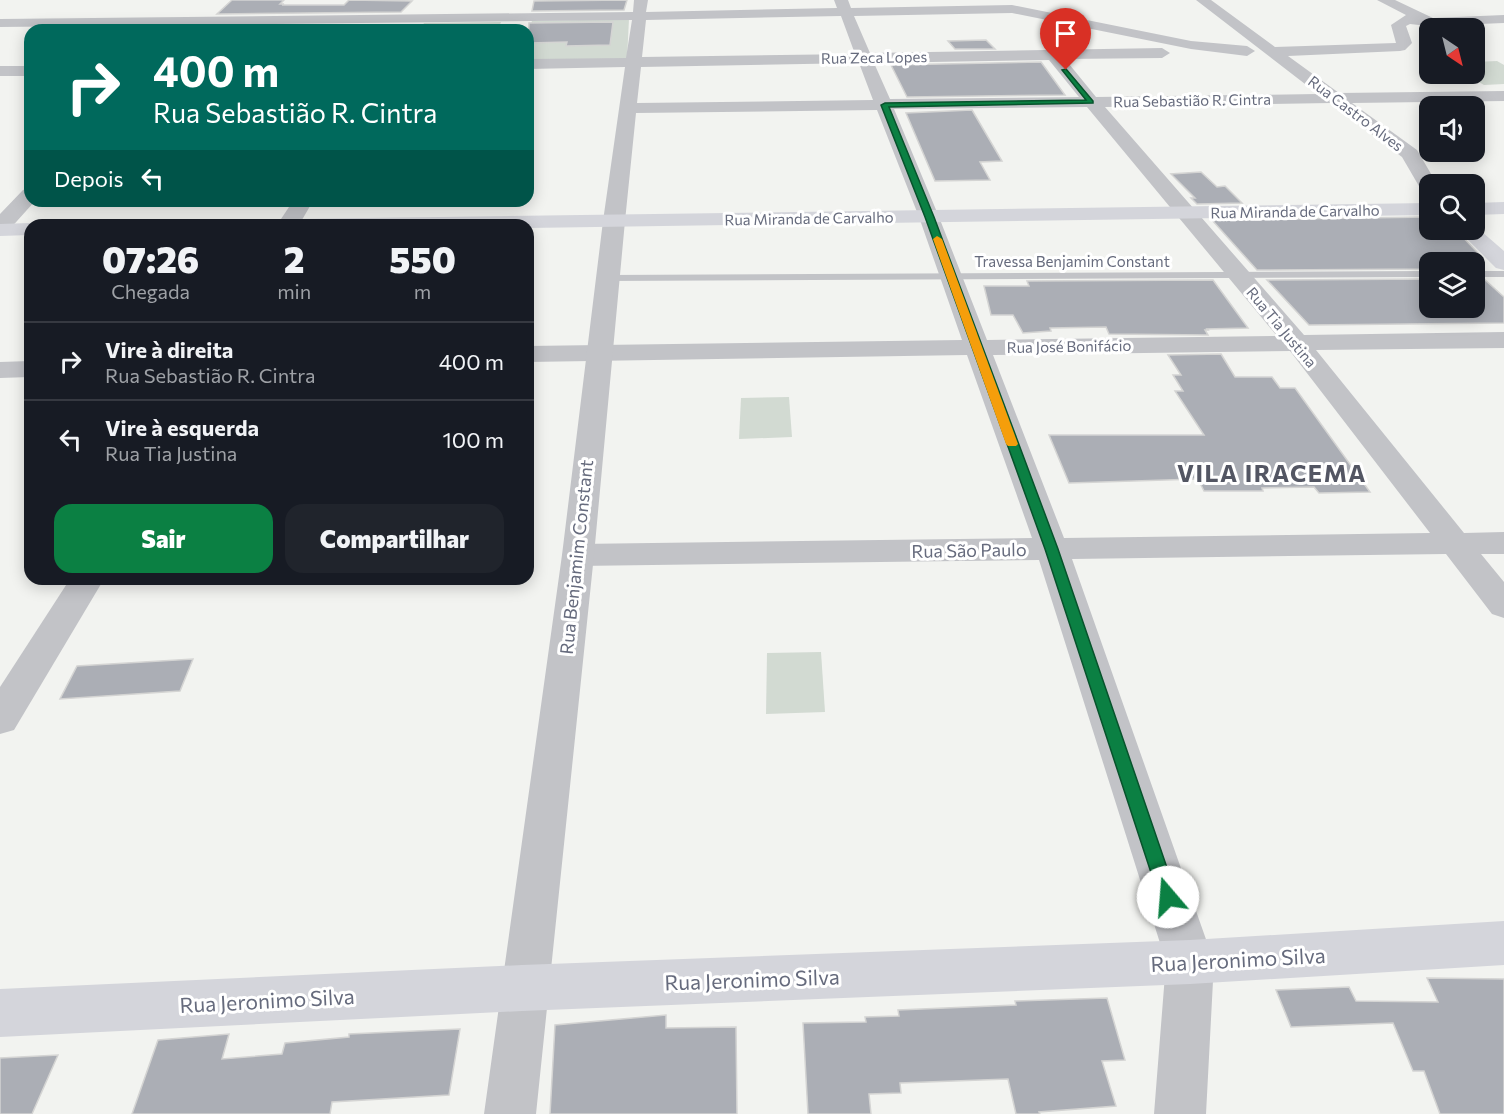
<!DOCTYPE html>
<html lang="pt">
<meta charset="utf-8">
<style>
:root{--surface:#171b24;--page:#20242c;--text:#f1f3f6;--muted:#9ea1a6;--line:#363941;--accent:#0b8043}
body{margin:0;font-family:Commissioner,sans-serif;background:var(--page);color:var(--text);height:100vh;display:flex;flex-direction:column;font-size:22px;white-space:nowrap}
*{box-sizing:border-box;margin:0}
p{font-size:20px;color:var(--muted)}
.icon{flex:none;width:33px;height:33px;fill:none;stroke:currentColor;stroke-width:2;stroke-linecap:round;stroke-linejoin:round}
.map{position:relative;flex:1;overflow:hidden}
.sheet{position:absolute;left:24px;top:219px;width:510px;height:366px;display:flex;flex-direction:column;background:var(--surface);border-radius:18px;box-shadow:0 3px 15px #0003}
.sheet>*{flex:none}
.top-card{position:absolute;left:24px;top:24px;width:510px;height:183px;border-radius:18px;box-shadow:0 3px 15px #0003;background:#00695c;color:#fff;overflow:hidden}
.needle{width:39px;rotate:145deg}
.fabs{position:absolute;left:1419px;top:18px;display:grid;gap:12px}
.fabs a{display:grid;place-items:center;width:66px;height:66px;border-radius:12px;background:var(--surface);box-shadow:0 3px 15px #0003;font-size:30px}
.pin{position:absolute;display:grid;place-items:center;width:51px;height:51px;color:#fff;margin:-62px -26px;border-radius:50% 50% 50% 0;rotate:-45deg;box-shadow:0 0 6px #0007}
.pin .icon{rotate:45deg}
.me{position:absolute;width:66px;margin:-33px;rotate:342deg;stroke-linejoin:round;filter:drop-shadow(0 0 4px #0008)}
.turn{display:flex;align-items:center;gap:21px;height:126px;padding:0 30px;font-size:27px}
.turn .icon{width:78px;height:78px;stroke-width:2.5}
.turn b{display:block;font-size:42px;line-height:51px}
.then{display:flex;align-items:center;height:57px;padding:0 30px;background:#0003;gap:12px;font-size:22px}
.eta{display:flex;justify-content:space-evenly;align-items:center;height:102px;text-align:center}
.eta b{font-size:36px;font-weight:800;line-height:42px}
.button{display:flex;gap:12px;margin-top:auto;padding:12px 30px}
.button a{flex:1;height:69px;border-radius:18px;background:var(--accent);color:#fff;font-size:24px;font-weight:800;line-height:69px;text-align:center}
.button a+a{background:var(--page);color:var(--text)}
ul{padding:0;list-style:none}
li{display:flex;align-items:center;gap:18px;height:78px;padding:0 30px;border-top:2px solid var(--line)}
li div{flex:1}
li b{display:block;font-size:22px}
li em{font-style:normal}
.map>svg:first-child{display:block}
.green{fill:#d2dad2}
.building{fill:#abaeb5;stroke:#d4d4d3;stroke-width:1.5}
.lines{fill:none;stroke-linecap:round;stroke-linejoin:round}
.service{fill:#c2c3c7;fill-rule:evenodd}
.minor{fill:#c2c3c7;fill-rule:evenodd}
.tertiary{fill:#c2c3c7;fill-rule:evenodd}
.secondary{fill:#d4d5db;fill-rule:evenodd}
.route{fill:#0b8043;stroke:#07532c;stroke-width:1.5}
.slow{fill:#f59e0b}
.labels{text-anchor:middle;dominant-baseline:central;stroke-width:6;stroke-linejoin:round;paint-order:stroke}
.far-street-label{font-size:15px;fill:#666b7d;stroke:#fff}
.street-label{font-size:18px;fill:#666b7d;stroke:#fff}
.near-street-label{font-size:21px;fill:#666b7d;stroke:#fff}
.district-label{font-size:24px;font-weight:bold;letter-spacing:1.5px;fill:#535663;stroke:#fff}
</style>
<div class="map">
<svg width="1504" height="1114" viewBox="0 0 1504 1114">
<rect width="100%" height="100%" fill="#f2f3f0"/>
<g class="green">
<polygon points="629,19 627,59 528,60 528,30 532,21"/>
<polygon points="501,22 498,30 420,30 424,23"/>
<polygon points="1497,61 1504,65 1504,84 1484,85 1465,74 1474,74 1475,62"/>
<polygon points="789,397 792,437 739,439 741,398"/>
<polygon points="821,652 825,712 766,714 767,653"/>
</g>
<g class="building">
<polygon points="232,0 284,0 280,4 284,4 282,5 344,5 349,0 412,1 401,12 217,14"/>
<polygon points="627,0 624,10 532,11 534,1"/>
<polygon points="613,22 610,45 566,46 567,42 528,43 529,23"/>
<polygon points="389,25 385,30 202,30 205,27"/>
<polygon points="986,40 995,49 955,49 948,41"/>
<polygon points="1041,62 1065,95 907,97 891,65"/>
<polygon points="972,110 1002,161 980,162 990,180 935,181 906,113"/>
<polygon points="1201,172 1217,187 1225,186 1242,203 1197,204 1191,198 1195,198 1171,174"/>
<polygon points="1430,217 1430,230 1456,230 1478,253 1479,258 1474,268 1474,262 1430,262 1430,269 1257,270 1212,220"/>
<polygon points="1430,279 1430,308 1474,308 1474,279 1484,279 1504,297 1504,323 1309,325 1267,280"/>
<polygon points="1213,280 1248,328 1207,329 1208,330 1205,330 1208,335 1109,334 1106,327 1050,328 1051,331 1023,333 1013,315 991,315 984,286 1029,286 1027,281"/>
<polygon points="1221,354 1235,377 1272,377 1280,388 1295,388 1370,492 1319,493 1314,487 1262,488 1263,491 1204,491 1198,479 1069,483 1049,435 1204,435 1175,391 1183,391 1173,375 1181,375 1168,355"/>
<polygon points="193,659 180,691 60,699 77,666"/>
<polygon points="1427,978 1504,979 1504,1114 1440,1114 1424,1071 1413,1071 1393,1023 1291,1027 1276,990 1349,987 1356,1001 1438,1002"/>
<polygon points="1107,998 1125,1060 1102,1061 1116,1106 1039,1112 1040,1114 1016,1114 1008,1079 900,1083 901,1093 869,1094 871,1114 808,1114 803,1023 866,1022 865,1017 899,1016 898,1010 1016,1005 1015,1001"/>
<polygon points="666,1015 666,1028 736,1027 737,1114 550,1114 555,1025"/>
<polygon points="460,1029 449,1095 332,1102 330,1114 132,1114 158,1040 229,1034 222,1059 282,1054 285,1043 349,1037 349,1034"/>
<polygon points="58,1055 32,1114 0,1114 0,1058"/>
</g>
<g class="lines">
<g class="service">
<polygon points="1430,271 1430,277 606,281 600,278 606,275"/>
<rect x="1474" y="271" width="30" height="6"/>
</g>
<g class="minor">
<path d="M634,0H648L646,12L837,8L834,0H848L851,8L1012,5L1191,41L1247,46L1255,51L1247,56L1191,49L1012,13L854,16L870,53L1162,48L1170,53L1162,58L1065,59L1096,97L1318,94L1196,0H1211L1275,47L1396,43L1391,25L1406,15L1377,0H1395L1433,18L1504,15V23L1428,26L1410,24L1406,26L1412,43L1405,50L1400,51L1288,56L1339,93L1504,91V101L1352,103L1417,150L1437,184H1430V195L1423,193L1402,157L1331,103L1105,107L1304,335L1504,332V348L1316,350L1464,533L1504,532V554H1481L1504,582V618L1492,614L1446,554L1072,559L1214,962L1206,1114H1154L1166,962L1039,560L578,566L566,563L562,555L566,547L578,544L1032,538L967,355L528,362V346L962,340L919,217L877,110L636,113L625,221L621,225L614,227L607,225L603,221L625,67L528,69V59L626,58L632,20L0,27V19L633,12ZM841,16L855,54L642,57L646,20ZM1049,60L1079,97L890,99L874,63ZM859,63L873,100L637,103L641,67ZM1087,107L1277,336L987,340L939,217L894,109ZM1290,351L1430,533L1064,538L993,355Z"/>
<rect x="0" y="66" width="30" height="10"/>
<polygon points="30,188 30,201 35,201 8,231 0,232 0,214 23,190"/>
<polygon points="293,201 313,201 299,225 277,225"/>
<polygon points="30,361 30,377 0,378 0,362"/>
<polygon points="70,579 104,579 14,730 0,734 0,687"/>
</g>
<polygon class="tertiary" points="614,215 621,217 625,221 594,555 536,1114 484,1114 562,555 603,221 607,217"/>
<g class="secondary">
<polygon points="1504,202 1504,214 1474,215 1474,203"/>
<polygon points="1430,203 1430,215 528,228 528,225 286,225 289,220 297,219"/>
<polygon points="30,223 38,225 30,225 30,235 0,236 0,224"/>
<polygon points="1474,225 1504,251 1504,270 1496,268 1458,230 1474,230"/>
<polygon points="1504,921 1504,965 1190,984 522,1011 0,1037 0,989 522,965 1190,940"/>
</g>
</g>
<polygon class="route" points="1066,69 1093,101 1093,103 889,107 934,217 1058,549 1177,897 1174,903 1168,905 1161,903 1159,897 1045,549 925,217 881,105 885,103 1086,100 1062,70"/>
<polygon class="slow" points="937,236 942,239 1018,444 1016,446 1008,446 1006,444 933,239"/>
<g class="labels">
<g class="far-street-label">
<text transform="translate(874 57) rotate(-1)">Rua Zeca Lopes</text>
<text transform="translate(1192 100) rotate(-1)">Rua Sebastião R. Cintra</text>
<text transform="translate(1356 113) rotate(37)">Rua Castro Alves</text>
<text transform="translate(1295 211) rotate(-1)">Rua Miranda de Carvalho</text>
<text transform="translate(809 218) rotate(-1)">Rua Miranda de Carvalho</text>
<text x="1072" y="261">Travessa Benjamim Constant</text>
<text transform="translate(1282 327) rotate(50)">Rua Tia Justina</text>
<text transform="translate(1069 346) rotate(-1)">Rua José Bonifácio</text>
</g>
<g class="street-label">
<text transform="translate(969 550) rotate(-1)">Rua São Paulo</text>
<text transform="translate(576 557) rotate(-84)">Rua Benjamim Constant</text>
</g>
<g class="near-street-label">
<text transform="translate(1238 959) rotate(-3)">Rua Jeronimo Silva</text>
<text transform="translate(752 979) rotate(-2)">Rua Jeronimo Silva</text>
<text transform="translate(267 1000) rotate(-3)">Rua Jeronimo Silva</text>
</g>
<g class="district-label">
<text x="1272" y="472">VILA IRACEMA</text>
</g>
</g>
</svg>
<div class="fabs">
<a><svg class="needle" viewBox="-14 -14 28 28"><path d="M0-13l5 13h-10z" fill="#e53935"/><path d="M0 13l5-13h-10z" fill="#9ea1a6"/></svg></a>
<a><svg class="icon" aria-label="sound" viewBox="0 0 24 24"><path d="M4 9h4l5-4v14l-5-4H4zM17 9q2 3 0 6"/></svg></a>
<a><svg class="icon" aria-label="search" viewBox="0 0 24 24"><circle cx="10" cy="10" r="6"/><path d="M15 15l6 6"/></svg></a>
<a><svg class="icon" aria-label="layers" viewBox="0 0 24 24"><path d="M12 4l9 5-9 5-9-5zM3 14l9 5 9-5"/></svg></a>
</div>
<div class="pin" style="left:1066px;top:70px;background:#d93025"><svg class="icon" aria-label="arrive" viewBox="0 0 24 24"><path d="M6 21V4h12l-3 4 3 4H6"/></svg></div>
<svg class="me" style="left:1168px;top:897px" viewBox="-20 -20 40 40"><circle r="19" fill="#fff"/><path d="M0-13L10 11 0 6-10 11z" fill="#0b8043"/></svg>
<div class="top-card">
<div class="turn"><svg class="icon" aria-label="right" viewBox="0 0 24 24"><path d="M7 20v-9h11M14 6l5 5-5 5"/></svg><div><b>400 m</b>Rua Sebastião R. Cintra</div></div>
<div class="then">Depois<svg class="icon" aria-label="left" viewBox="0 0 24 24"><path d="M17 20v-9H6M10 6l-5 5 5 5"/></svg></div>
</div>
<section class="sheet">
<div class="eta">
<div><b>07:26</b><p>Chegada</p></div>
<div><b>2</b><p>min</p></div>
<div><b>550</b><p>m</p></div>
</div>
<ul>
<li><svg class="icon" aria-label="right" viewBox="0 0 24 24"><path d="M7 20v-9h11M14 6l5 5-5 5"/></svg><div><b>Vire à direita</b><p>Rua Sebastião R. Cintra</p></div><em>400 m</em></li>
<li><svg class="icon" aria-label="left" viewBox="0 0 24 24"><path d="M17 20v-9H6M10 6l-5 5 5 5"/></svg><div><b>Vire à esquerda</b><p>Rua Tia Justina</p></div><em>100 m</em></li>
</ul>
<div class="button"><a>Sair</a><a>Compartilhar</a></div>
</section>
</div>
